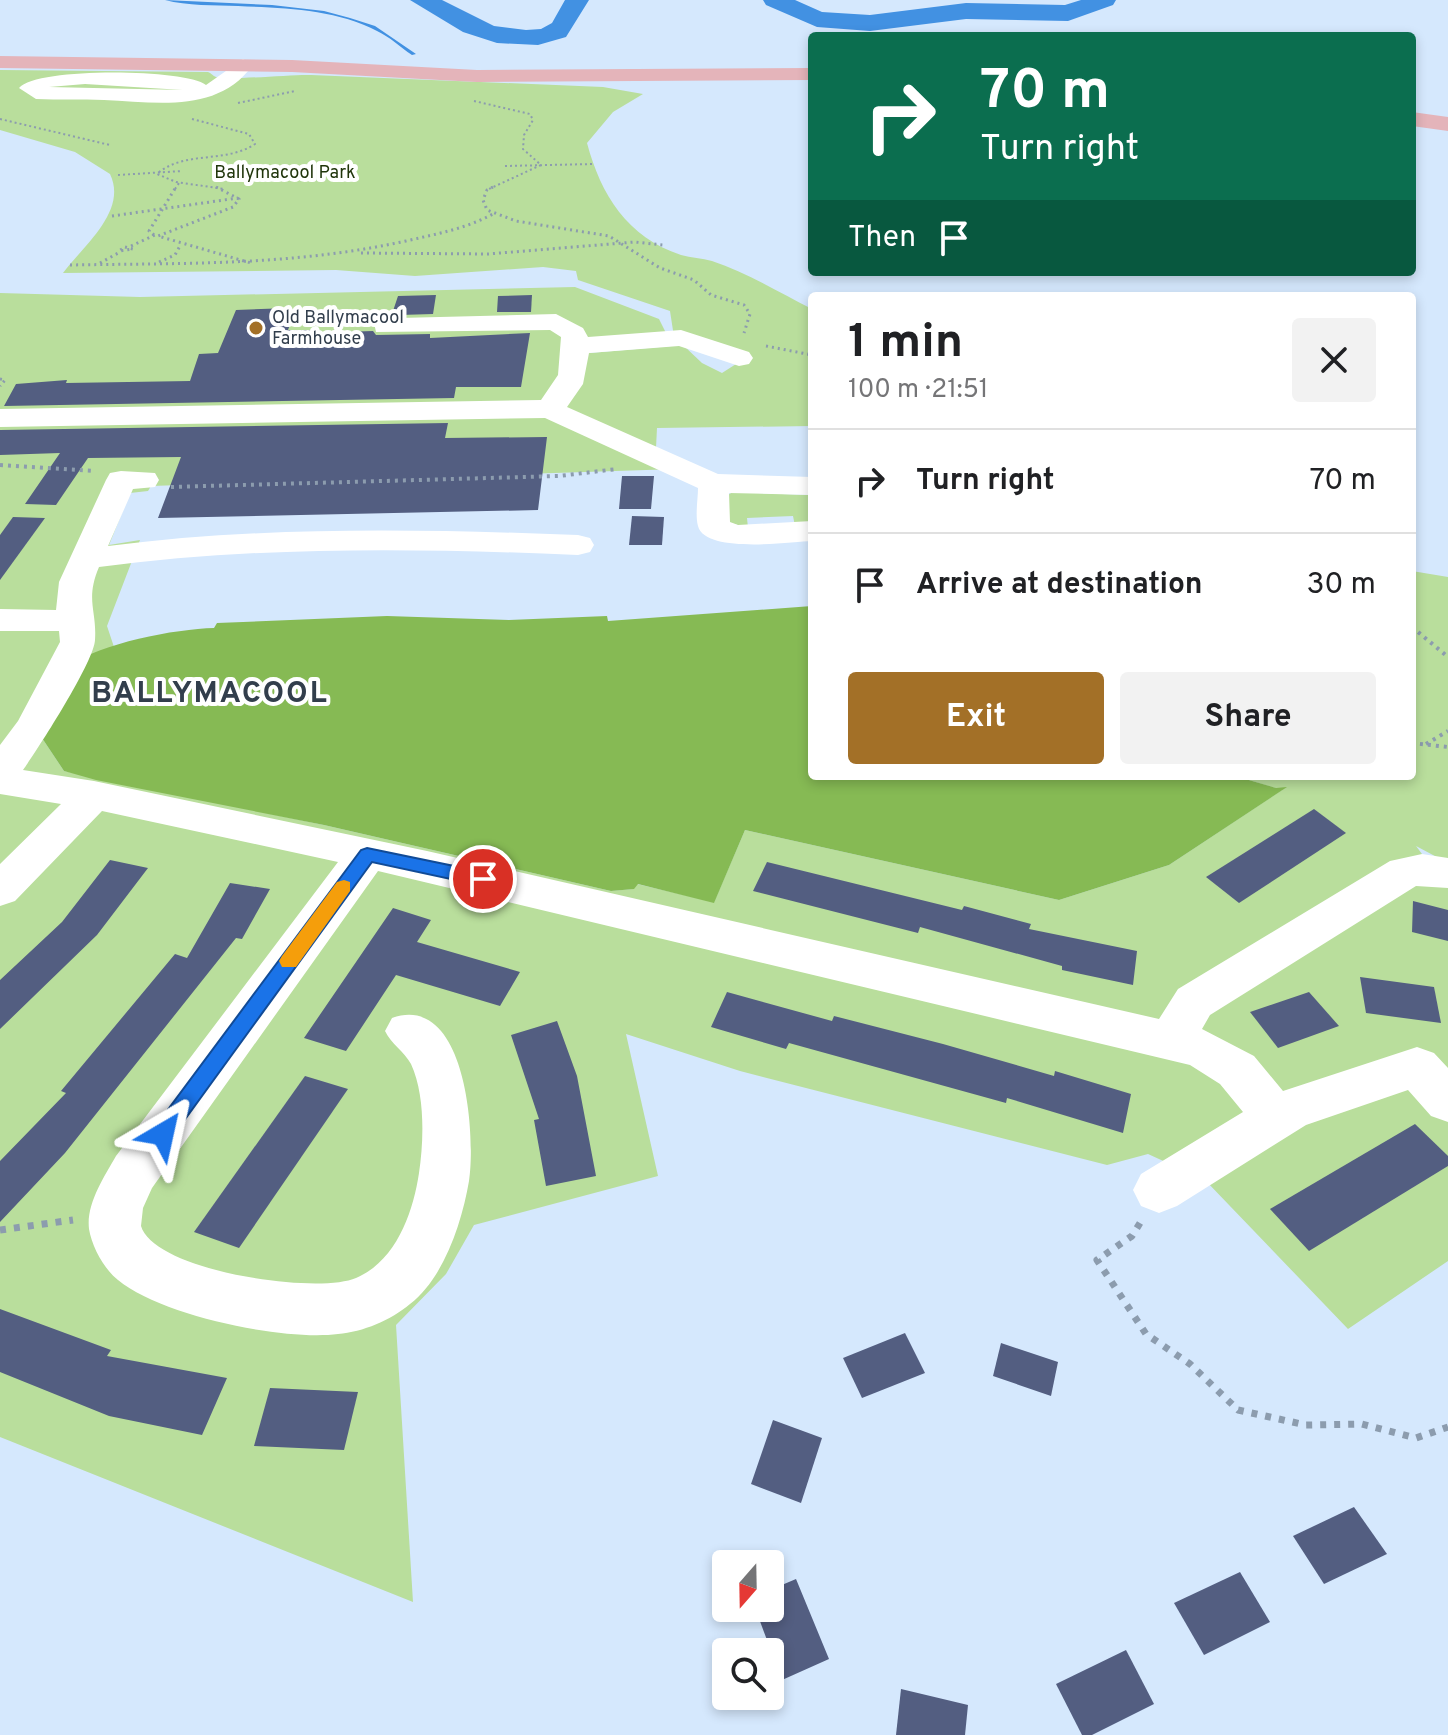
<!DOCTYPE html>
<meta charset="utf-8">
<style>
:root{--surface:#fff;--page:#f2f2f2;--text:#202124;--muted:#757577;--line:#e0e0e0;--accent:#a37027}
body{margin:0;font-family:Overpass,sans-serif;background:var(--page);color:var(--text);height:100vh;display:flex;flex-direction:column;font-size:30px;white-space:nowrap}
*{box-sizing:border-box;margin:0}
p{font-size:26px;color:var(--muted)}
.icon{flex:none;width:44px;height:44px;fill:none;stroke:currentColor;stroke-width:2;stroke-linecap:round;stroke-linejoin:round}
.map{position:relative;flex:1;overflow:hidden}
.drawer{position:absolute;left:808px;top:292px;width:608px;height:488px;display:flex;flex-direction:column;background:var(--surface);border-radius:8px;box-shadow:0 4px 12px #0003}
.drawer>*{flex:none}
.hud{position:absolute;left:808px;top:32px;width:608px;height:244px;border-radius:8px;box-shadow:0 4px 12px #0003;background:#0b6e4f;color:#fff;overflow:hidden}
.needle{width:52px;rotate:200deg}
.controls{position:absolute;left:712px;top:1550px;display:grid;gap:16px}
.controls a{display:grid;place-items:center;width:72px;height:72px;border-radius:8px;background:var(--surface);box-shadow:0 4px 12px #0003;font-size:40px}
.pin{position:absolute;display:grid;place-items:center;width:68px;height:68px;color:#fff;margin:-34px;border:4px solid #fff;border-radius:50%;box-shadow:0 2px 8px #0007}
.me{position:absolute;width:88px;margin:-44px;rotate:36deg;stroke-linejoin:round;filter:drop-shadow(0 0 6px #0008)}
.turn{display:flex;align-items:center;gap:28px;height:168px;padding:0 40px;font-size:36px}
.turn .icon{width:104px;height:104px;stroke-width:2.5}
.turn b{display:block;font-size:56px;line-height:68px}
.then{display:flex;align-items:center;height:76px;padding:0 40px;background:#0003;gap:16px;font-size:30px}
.round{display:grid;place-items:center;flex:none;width:84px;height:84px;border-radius:8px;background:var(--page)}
.summary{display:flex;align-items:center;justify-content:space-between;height:136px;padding:0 40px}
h1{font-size:48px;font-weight:700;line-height:60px}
.cta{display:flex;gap:16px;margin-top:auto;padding:16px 40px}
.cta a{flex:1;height:92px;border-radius:8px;background:var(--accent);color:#fff;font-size:32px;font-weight:700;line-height:92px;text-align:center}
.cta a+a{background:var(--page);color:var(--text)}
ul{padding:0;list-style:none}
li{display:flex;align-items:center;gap:24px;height:104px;padding:0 40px;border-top:2px solid var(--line)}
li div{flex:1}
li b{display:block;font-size:30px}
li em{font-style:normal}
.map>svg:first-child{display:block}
.green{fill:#b9de9c}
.forest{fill:#86ba54}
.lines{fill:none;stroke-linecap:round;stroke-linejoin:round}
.stream{fill:#4291e2;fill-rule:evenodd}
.river{fill:#4291e2;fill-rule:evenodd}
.building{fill:#535e81}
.path-far3{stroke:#8c9cae;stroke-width:2;stroke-dasharray:2 3;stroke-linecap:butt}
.path-far2{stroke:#8c9cae;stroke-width:3;stroke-dasharray:2 4;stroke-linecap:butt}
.path-far1{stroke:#8c9cae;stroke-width:4;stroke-dasharray:3 5;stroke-linecap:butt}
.path{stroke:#8c9cae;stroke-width:7;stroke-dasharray:6 8;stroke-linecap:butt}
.minor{fill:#fff;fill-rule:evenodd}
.major{fill:#e4b4ba;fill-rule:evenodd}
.route{fill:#1a73e8;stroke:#114b97;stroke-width:2}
.slow{fill:#f59e0b}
.poi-dot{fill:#a37027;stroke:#fff;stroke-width:3}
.labels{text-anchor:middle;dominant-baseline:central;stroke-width:8;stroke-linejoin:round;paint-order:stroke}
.far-park-label{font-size:18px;fill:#20350b;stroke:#fff}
.far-poi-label{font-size:18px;fill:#323e4c;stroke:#fff;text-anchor:start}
.district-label{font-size:30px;font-weight:bold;letter-spacing:2px;fill:#323e4c;stroke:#fff}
</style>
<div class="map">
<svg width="1448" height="1735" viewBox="0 0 1448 1735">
<rect width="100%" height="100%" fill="#d5e8fd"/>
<g class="green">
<path d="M0,70L208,72C211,73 213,76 216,77C224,81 294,74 311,75L603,87L643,94L613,112L587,143C601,195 627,237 681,255C691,258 702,258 712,261C746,272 780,293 812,309V426L657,428L656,448L648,456L677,469L151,486L148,491L130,493L109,545L140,540L107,626L114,647L67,667L34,726L64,771L324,825L611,891L633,889L637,884L714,902L745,830L1059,900L1169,865L1282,790L1235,776H1412V571L1448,577V863L1416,846L1434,870L1448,873V1261L1348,1329L1205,1180L1148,1154L1107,1165L740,1071L626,1034L658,1176L474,1225L446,1274L396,1325L413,1602L0,1437V293L140,297L575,287L659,319L669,339L588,345L590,353L683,345L702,363L722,373L747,357L721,346L674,337L670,311L578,280L576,271L543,267L415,276L336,270L63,273C83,246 128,211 110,174L75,152L0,130Z"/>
<polygon points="733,492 808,495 812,522 795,526 793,516 747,518 748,528 727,522 726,496"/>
</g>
<path class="forest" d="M812,606V776H1235L1276,788L1287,787L1169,865L1059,900L745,830L714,903L638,884L634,889L611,891L324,825L96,780L64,771L34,726C42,712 57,674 69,666C101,643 175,629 214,628L217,623L387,616L509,620L607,616L608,621Z"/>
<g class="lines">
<path class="stream" d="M165,0L272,5L324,11L350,18L375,26L416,54L412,55C400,47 390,37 377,31C336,9 283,8 238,6C215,5 187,6 165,0Z"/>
<g class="river">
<polygon points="410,0 442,0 494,26 526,30 541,29 552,23 565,0 589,0 566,37 538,45 497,43 463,32"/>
<polygon points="763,0 795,0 822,12 870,15 966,3 1065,5 1081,0 1116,0 1113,5 1068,21 966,19 870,31 817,27 766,5"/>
</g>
</g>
<g class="building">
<polygon points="436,295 433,314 400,315 393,311 398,296"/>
<polygon points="532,295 531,312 497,312 498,296"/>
<polygon points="289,308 285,319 292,319 288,330 312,330 311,333 373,331 376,335 430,334 430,338 530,333 521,387 456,387 454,398 4,406 16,384 67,380 66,383 190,381 199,354 218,353 236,310"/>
<polygon points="448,423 445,438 547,437 538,510 158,518 181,457 88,458 56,505 25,504 60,453 0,455 0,430"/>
<polygon points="622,476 654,476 651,509 619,509"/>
<polygon points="632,516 664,517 662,545 629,545"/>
<polygon points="13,517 45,518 0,580 0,535"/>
<polygon points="1314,809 1346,833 1239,903 1206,877"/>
<polygon points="110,860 148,868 97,935 0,1029 0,980 62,922"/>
<polygon points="767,862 962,910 964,906 1031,924 1029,929 1137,951 1133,985 1062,970 1062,966 920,927 918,933 753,891"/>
<polygon points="230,883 270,889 242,939 236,938 65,1153 0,1222 0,1161 66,1093 61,1091 175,954 187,958"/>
<polygon points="1413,901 1448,910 1448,941 1412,932"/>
<polygon points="393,908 431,920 417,942 520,972 500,1006 396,975 346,1051 304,1038"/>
<polygon points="1360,977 1434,987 1441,1023 1366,1013"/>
<polygon points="727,992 832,1021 834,1016 943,1044 1054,1076 1055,1071 1131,1094 1123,1133 1007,1098 1006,1103 789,1043 786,1049 711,1027"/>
<polygon points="1309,992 1339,1026 1278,1048 1250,1012"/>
<polygon points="557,1021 577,1076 596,1176 546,1186 534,1120 539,1119 511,1035"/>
<polygon points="305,1076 348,1089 239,1248 194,1232"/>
<polygon points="1415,1124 1448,1156 1448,1166 1309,1251 1270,1209"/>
<polygon points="0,1309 111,1350 107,1356 227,1378 202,1435 109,1416 0,1372"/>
<polygon points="905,1333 925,1373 862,1398 843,1358"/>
<polygon points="1001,1343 1058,1362 1051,1396 993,1376"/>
<polygon points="270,1388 358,1392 344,1450 254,1446"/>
<polygon points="773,1420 822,1438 801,1503 751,1484"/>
<polygon points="1354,1507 1387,1554 1324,1584 1293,1536"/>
<polygon points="1240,1572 1270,1622 1204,1655 1174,1603"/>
<polygon points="796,1579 829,1659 782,1680 755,1608 770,1608 770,1590"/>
<polygon points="1126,1650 1154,1704 1092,1735 1082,1735 1056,1684"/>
<polygon points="901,1689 968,1705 965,1735 896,1735"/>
</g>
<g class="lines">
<g class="path-far3">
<polyline points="474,101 530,114 533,120 524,135 523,149 541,165 489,189"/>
<polyline points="238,103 295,91"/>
<polyline points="0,119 110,145"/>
<path d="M192,119L249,134L255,144C225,164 184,150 157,174L176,182L224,189"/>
<polyline points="505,166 593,164"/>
<polyline points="118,175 182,171"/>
<polyline points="175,189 179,183"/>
</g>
<g class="path-far2">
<polyline points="216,187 239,199 233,207 158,236 251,263"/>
<polyline points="493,187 487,190 483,200 487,210 516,221 609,236 660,268 694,280 711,295 744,305 750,314 744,333"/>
<polyline points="112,216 238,198"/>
<polyline points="154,235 149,231 176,187"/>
<polyline points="131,246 155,235"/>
<polygon points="125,247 133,249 119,251"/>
<polyline points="361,253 488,254 635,242 663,245"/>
<polyline points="159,262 175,255 181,244"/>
<polyline points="100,263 120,252"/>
<path d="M70,265C185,263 292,266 406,241C436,234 465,229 493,214"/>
<polyline points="766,346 812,355"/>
<polyline points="0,379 5,380 0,386"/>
</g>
<g class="path-far1">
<polyline points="0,465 94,471"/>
<polyline points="171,487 559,476 617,469"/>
<polyline points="1412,627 1448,657"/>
<polyline points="1412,743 1448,747"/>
<polyline points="1426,744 1448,731"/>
</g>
<g class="path">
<polyline points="1140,1223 1132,1236 1097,1260 1146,1334 1190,1364 1238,1410 1306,1425 1362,1424 1416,1438 1448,1427"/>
<polyline points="0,1230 73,1220"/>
</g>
<g class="minor">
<path d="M243,59L253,65C217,114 157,102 104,100C81,99 59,100 36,99L19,88C37,67 185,69 206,85ZM85,84L183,90L49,87Z"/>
<path d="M386,310L399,318L556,314L583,328L588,337L681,330L749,352L753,358L749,364L739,366L679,346L589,353L583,384L567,407L718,474L812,477V495L729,493L730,522L738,525L812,521V541C790,542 705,554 698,526C695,515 698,499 698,488L545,418L0,427V409L541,400L558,375L561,337L550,330L376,332L373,318L377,312Z"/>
<path d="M121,471L155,473L159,480L155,487L133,489L108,546C264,526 421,529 578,535L590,538L594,545L590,552L578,555C418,548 258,546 99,567C85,600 97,610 95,640C94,662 38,749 23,770L94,781L427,851L1159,1019L1178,989L1390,861L1422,854L1448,858V888L1416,886L1210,1015L1202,1029L1254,1056L1283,1091L1417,1047L1434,1053L1448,1068V1122L1431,1116L1408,1090L1306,1125L1177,1206L1159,1213L1141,1206L1133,1190L1141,1174L1243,1112L1220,1084L1190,1065L378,871L152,1188L143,1208L141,1226C154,1271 317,1295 356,1278C396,1261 413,1213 419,1173C424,1140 425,1094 411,1064C404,1051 391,1044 385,1031L392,1018C466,992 476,1134 469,1181C462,1222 444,1278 410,1304C391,1320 363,1332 338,1334C283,1341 162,1316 118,1280C104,1269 92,1247 89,1229C86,1204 104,1177 116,1156L338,862L102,811L15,901L0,906V864L61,804L0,794V745L18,721L60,642L59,631H0V609L56,610L59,582L106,480L110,473Z"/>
</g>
<g class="major">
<polygon points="0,56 292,60 477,70 812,68 812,80 477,82 292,72 0,68"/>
<polygon points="1412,112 1448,117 1448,131 1412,126"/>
</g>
</g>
<polygon class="route" points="367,848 483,872 492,879 483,886 372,862 170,1140 155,1140 152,1134 155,1127 361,850"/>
<polygon class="slow" points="344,880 350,882 350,891 296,967 282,967 279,961 282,956 337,882"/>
<circle class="poi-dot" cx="256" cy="328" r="8"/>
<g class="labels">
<g class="far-park-label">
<text x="285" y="173">Ballymacool Park</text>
</g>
<g class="far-poi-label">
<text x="272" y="318">Old Ballymacool<tspan x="272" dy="21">Farmhouse</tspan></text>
</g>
<g class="district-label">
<text x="210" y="694">BALLYMACOOL</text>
</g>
</g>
</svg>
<div class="controls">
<a><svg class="needle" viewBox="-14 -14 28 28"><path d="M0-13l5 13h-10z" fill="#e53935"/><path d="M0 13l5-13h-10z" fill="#757577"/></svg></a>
<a><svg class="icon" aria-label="search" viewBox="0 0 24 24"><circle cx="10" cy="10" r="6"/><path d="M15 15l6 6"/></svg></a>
</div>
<div class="pin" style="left:483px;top:879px;background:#d93025"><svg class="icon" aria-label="arrive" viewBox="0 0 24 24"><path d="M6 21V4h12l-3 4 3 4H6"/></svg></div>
<svg class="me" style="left:163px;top:1134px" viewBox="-20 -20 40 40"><path d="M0-17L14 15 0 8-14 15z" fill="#1a73e8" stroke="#fff" stroke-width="4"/></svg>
<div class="hud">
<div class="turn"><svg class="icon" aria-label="right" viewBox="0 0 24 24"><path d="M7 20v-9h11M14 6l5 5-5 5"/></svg><div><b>70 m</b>Turn right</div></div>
<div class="then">Then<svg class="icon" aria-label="arrive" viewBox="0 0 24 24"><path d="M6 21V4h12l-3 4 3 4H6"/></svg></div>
</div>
<section class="drawer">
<div class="summary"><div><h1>1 min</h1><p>100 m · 21:51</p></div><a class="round"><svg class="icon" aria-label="close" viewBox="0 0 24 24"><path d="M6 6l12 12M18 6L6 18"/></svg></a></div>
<ul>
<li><svg class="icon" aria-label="right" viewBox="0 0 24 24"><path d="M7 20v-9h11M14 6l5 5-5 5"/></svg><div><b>Turn right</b></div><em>70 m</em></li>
<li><svg class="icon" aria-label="arrive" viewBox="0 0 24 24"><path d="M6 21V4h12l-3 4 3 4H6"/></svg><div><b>Arrive at destination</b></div><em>30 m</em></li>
</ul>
<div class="cta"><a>Exit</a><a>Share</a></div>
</section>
</div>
